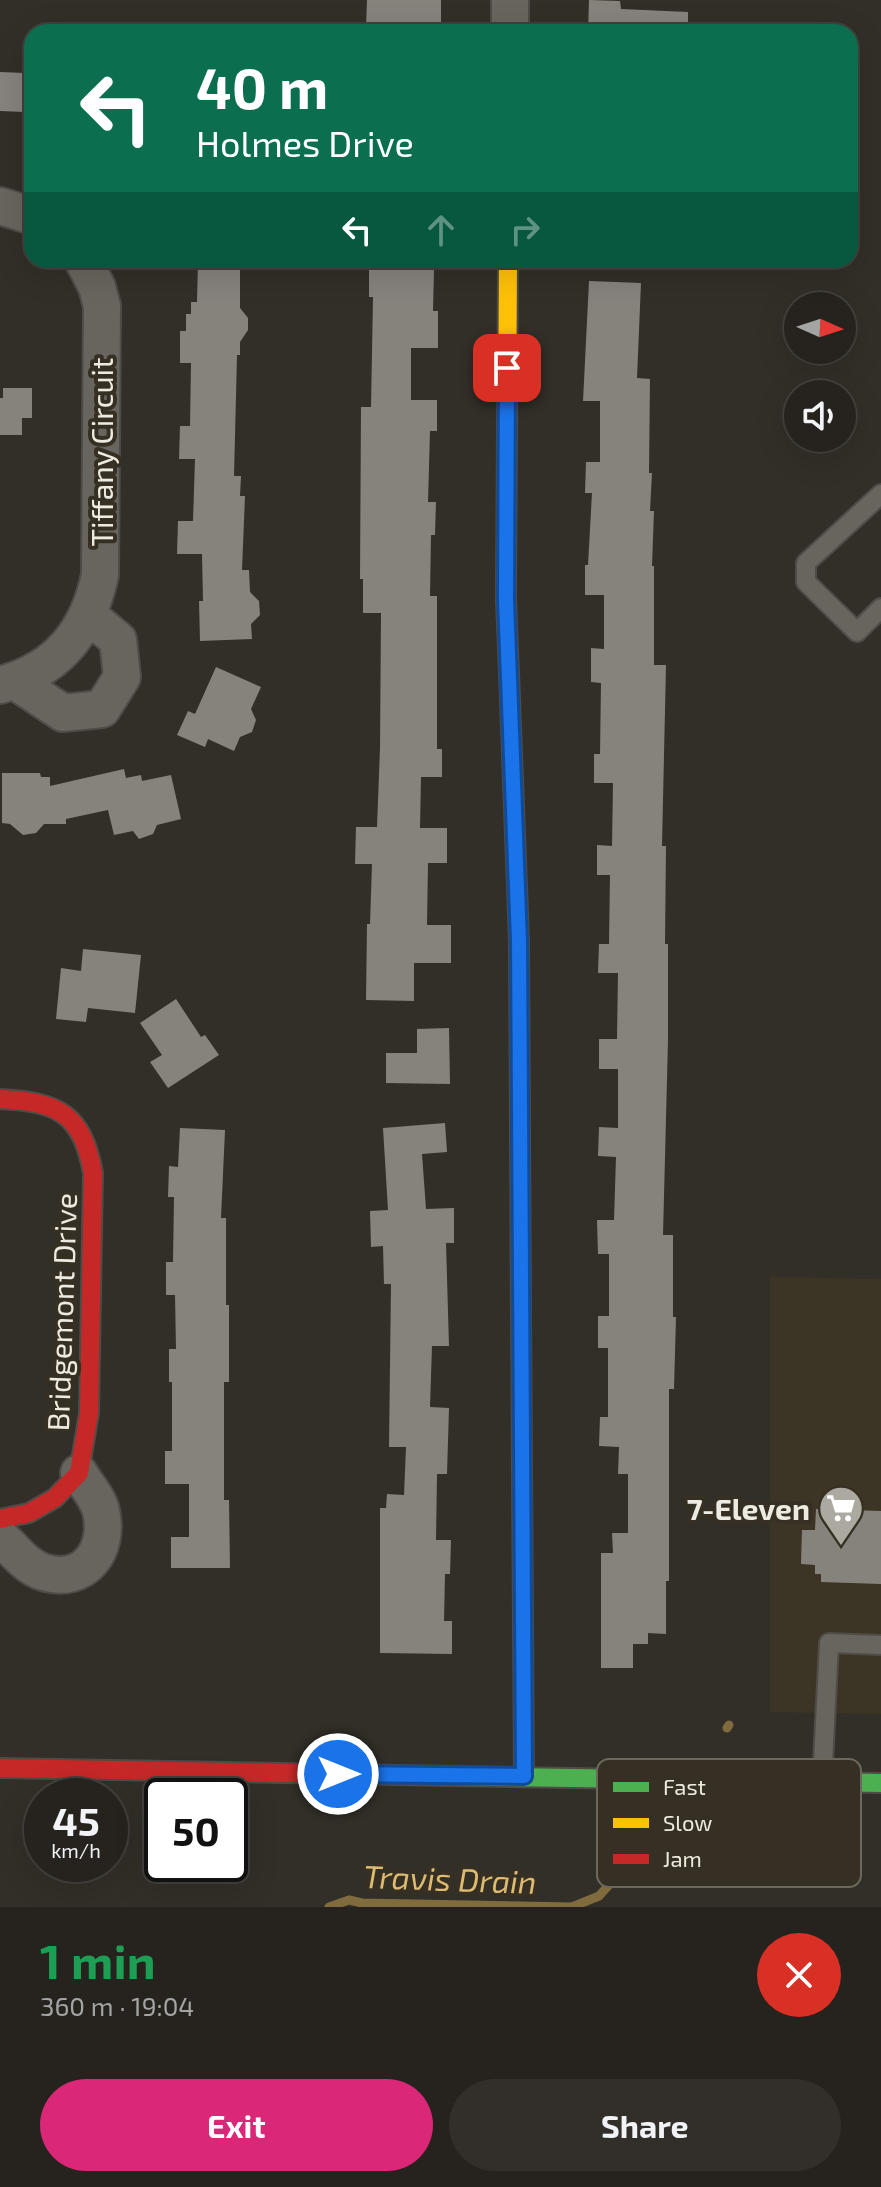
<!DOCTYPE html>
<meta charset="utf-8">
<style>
:root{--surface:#26231e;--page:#322f2b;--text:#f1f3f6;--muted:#a4a4a4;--line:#42403c;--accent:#db2777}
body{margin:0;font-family:"Exo 2",sans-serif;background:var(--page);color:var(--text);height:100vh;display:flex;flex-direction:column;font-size:30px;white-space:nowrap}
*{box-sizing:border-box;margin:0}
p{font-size:26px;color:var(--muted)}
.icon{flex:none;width:44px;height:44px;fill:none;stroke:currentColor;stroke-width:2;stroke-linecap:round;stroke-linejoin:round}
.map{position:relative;height:1907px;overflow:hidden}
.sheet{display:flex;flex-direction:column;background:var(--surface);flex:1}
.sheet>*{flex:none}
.top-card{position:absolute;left:24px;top:24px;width:834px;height:244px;border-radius:24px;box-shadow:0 8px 32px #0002,0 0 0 2px var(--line);background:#0b6e4f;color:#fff;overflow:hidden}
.needle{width:52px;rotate:93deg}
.controls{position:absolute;left:784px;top:292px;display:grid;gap:16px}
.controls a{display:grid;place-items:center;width:72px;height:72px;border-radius:50%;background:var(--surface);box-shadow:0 8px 32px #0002,0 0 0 2px var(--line);font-size:40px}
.speed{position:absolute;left:24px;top:1778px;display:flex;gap:16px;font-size:40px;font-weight:700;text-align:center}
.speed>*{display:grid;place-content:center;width:104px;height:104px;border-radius:50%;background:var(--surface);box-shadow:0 8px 32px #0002,0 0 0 2px var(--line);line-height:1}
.speed small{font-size:20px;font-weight:400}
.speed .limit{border:4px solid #111;border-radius:12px;background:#fff;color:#111}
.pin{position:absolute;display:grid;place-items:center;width:68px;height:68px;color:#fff;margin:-34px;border-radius:16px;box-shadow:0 4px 12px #0006}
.me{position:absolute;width:88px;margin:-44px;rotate:90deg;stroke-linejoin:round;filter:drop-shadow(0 0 6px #0008)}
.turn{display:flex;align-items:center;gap:28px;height:168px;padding:0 40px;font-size:36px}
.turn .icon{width:104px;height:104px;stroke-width:2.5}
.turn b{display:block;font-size:56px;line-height:68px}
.lanes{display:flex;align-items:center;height:76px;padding:0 40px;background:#0003;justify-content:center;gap:40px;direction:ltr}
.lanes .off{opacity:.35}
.round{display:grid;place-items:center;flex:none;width:84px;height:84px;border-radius:42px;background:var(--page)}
.headline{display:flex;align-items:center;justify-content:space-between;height:136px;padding:0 40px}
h1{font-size:48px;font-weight:700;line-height:60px;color:#1e9e55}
.cta{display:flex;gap:16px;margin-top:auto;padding:16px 40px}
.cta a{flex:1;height:92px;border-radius:48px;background:var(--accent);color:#fff;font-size:32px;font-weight:700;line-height:92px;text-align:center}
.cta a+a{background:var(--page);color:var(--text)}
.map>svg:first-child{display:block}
.built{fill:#3c3525}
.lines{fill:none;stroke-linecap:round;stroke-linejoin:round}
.stream{stroke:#7f6b3e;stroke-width:9}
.building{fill:#86837d}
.lane-casing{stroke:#4f4c47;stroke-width:22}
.street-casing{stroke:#4f4c47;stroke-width:40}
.fast-casing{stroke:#4f4c47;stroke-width:22}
.slow-casing{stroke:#4f4c47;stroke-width:22}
.jam-casing{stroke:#4f4c47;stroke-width:22}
.lane{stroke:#68655e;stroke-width:18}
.street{stroke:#68655e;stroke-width:36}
.fast{stroke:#4caf50;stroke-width:18}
.slow{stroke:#ffc107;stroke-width:18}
.jam{stroke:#c62828;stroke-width:18}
.route-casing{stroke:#114b97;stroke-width:20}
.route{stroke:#1a73e8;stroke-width:14}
.labels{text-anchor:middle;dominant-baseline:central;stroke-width:8;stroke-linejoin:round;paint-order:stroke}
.street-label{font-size:30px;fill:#edeae2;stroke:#363024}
.poi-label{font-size:30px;font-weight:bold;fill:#edeae2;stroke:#363024;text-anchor:end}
.water-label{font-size:32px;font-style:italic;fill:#ddbb70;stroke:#363024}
.key{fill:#363024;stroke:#6d685d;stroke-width:2}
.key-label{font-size:22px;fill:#edeae2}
</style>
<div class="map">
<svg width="881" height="1907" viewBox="0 0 881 1907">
<rect width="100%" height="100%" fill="#322f28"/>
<polygon class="built" points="770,1277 881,1279 881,1714 770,1712"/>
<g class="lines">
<g class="stream">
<polyline points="727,1728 729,1725"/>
<polyline points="637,1849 652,1830"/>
<polyline points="329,1907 349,1900 362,1903 571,1907"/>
<polyline points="572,1907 599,1896 617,1876"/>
</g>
</g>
<g class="building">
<polygon points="367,0 441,0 441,32 382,32 382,27 366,27"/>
<polygon points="589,0 620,1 621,9 688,12 688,32 588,32"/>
<polygon points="0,72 25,73 24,112 0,111"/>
<polygon points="198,260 240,260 240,308 248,318 248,330 240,342 240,355 237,355 234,476 241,476 240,496 245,496 242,570 249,570 250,592 259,601 260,615 251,624 252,639 200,641 199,601 203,601 202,554 177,554 178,521 193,521 195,459 179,459 180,426 190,426 191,363 180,363 180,331 186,331 186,314 191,314 191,302 197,302"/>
<polygon points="369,268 434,269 433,311 438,311 438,348 411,348 411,400 437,400 437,431 430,431 428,502 436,502 435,535 431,535 430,596 437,596 437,749 442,749 442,777 421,777 420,828 447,828 447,863 428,863 427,925 451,925 451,963 414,963 414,1001 366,1000 367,924 370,924 372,864 355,864 356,827 377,827 380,748 381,613 363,613 363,579 360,579 361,407 371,407 373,297 369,297"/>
<polygon points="589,281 641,283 637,378 650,379 649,473 652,473 650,511 654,511 652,566 654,566 654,665 666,665 662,846 666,846 665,944 668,944 668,1040 663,1235 673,1235 673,1317 676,1317 674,1389 669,1389 669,1581 666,1581 666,1634 648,1633 648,1644 633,1644 633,1668 601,1668 601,1553 613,1553 612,1533 628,1533 628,1474 618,1474 619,1447 599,1446 600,1417 608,1417 608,1348 598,1348 598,1316 609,1316 609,1254 598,1254 597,1220 614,1220 616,1157 598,1156 599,1127 618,1128 618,1069 599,1069 599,1039 617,1039 618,973 598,973 599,944 609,944 610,875 597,875 597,845 612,846 613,783 594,783 594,754 600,754 601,683 591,682 591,648 604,649 604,595 585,595 585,565 588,565 592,493 585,493 586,462 600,462 600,401 583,401"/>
<polygon points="3,388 32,388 32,418 22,418 22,435 0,435 0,398 3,398"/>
<polygon points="216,667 261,687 251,709 256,720 252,732 240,737 234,751 208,739 205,747 177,735 188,711 195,714"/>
<polygon points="124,769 126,778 141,775 142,781 171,775 181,819 157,825 153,834 139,839 133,831 114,835 108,810 66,819 66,824 44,824 36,833 23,835 10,824 2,823 2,773 40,773 41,777 50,777 50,786"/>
<polygon points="83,949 141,955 135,1013 88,1008 86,1022 56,1019 61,968 81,971"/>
<polygon points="176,999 201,1037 205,1035 219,1055 168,1088 150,1062 162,1055 140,1023"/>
<polygon points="449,1028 450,1084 386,1083 386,1053 417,1053 417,1029"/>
<polygon points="445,1123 447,1152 422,1154 426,1209 454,1208 454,1243 446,1243 449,1346 432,1346 430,1407 449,1408 447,1474 437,1474 436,1540 451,1540 450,1574 445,1574 444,1621 452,1621 452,1654 380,1653 380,1508 386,1508 387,1494 404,1495 406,1447 389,1447 391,1284 384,1284 383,1246 371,1247 370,1211 388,1210 383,1128"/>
<polygon points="180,1128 225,1130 221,1218 226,1218 226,1305 229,1305 229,1382 224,1382 224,1500 229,1500 230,1568 171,1568 171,1537 189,1537 189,1484 165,1484 165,1451 172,1451 172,1382 169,1382 169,1349 176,1349 175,1295 166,1295 166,1262 173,1262 174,1197 168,1197 169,1166 178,1167"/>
<polygon points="816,1509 881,1511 881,1584 821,1582 821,1574 815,1574 815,1565 801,1564 802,1530 815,1530"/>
</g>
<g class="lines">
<g class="lane-casing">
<g id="lane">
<polyline points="881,494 806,563 806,582 857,632 881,608"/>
<polyline points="822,1782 829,1643 881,1645"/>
</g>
</g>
<g class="street-casing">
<g id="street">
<polyline points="510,32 510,0"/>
<polyline points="0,206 32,216"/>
<polyline points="15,681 63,713 102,709 122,677 118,640 88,615"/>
<path d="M0,685C58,670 88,632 100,575L102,306L97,287L83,260"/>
<path d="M0,1537C14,1549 25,1566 43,1572C85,1585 110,1550 101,1511C98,1498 86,1485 79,1473"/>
</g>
</g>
<g class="fast-casing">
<g id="fast">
<polyline points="521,1315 524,1776"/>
<polyline points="453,1776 881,1783"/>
</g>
</g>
<g class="slow-casing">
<polyline id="slow" points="508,260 506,600 509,673"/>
</g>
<g class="jam-casing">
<g id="jam">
<polyline points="509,673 519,941 521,1315"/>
<path d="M0,1099C58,1102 82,1113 93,1173L89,1413L79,1473L55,1498L29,1513L0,1519"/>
<polyline points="0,1768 453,1776"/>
</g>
</g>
<use href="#lane" class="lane"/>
<use href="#street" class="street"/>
<use href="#fast" class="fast"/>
<use href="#slow" class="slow"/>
<use href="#jam" class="jam"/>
</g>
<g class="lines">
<g class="route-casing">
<polyline id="route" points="338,1774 524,1776 519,941 506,600 507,368"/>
</g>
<use href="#route" class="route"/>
</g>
<defs>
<g id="supermarket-pin" transform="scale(2.3)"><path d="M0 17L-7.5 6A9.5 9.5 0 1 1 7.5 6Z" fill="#aca9a1" stroke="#363024"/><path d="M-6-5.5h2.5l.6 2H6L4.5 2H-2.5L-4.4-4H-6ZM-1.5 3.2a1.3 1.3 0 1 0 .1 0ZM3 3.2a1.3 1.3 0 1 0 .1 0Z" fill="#fff"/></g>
</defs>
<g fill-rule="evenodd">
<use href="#supermarket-pin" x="841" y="1508"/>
</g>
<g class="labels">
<g class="street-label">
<text transform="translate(101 452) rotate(-90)">Tiffany Circuit</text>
<text transform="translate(61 1312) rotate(-88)">Bridgemont Drive</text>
</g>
<g class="poi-label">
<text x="810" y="1508">7-Eleven</text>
</g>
<g class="water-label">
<text transform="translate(450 1878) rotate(2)">Travis Drain</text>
</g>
</g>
<rect x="597" y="1759" width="264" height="128" rx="12" class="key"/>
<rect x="613" y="1782" width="36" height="10" fill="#4caf50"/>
<rect x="613" y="1818" width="36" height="10" fill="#ffc107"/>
<rect x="613" y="1854" width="36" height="10" fill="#c62828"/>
<g class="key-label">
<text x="663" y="1795">Fast</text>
<text x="663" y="1831">Slow</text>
<text x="663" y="1867">Jam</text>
</g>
</svg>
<div class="controls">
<a><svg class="needle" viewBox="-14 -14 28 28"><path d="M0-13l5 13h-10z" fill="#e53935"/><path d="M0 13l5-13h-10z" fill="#a4a4a4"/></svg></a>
<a><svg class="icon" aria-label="sound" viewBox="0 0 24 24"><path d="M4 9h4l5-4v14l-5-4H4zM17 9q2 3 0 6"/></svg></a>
</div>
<div class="speed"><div>45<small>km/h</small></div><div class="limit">50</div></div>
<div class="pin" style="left:507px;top:368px;background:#d93025"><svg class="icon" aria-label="arrive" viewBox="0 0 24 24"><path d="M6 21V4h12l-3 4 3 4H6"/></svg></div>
<svg class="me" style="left:338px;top:1774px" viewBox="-20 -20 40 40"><circle r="17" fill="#1a73e8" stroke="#fff" stroke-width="3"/><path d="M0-11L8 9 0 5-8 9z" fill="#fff"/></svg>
<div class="top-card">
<div class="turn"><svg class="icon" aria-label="left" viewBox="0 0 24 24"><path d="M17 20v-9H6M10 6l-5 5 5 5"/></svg><div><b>40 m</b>Holmes Drive</div></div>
<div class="lanes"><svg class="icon" aria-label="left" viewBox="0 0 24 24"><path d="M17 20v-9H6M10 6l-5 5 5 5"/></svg><svg class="icon off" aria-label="ahead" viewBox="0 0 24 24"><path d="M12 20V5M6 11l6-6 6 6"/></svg><svg class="icon off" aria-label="right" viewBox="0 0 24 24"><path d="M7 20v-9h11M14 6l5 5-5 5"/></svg></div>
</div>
</div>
<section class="sheet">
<div class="headline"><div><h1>1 min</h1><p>360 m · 19:04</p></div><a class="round" style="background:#d93025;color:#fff"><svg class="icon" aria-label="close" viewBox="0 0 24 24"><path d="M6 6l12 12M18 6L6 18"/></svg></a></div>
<div class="cta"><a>Exit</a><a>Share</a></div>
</section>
